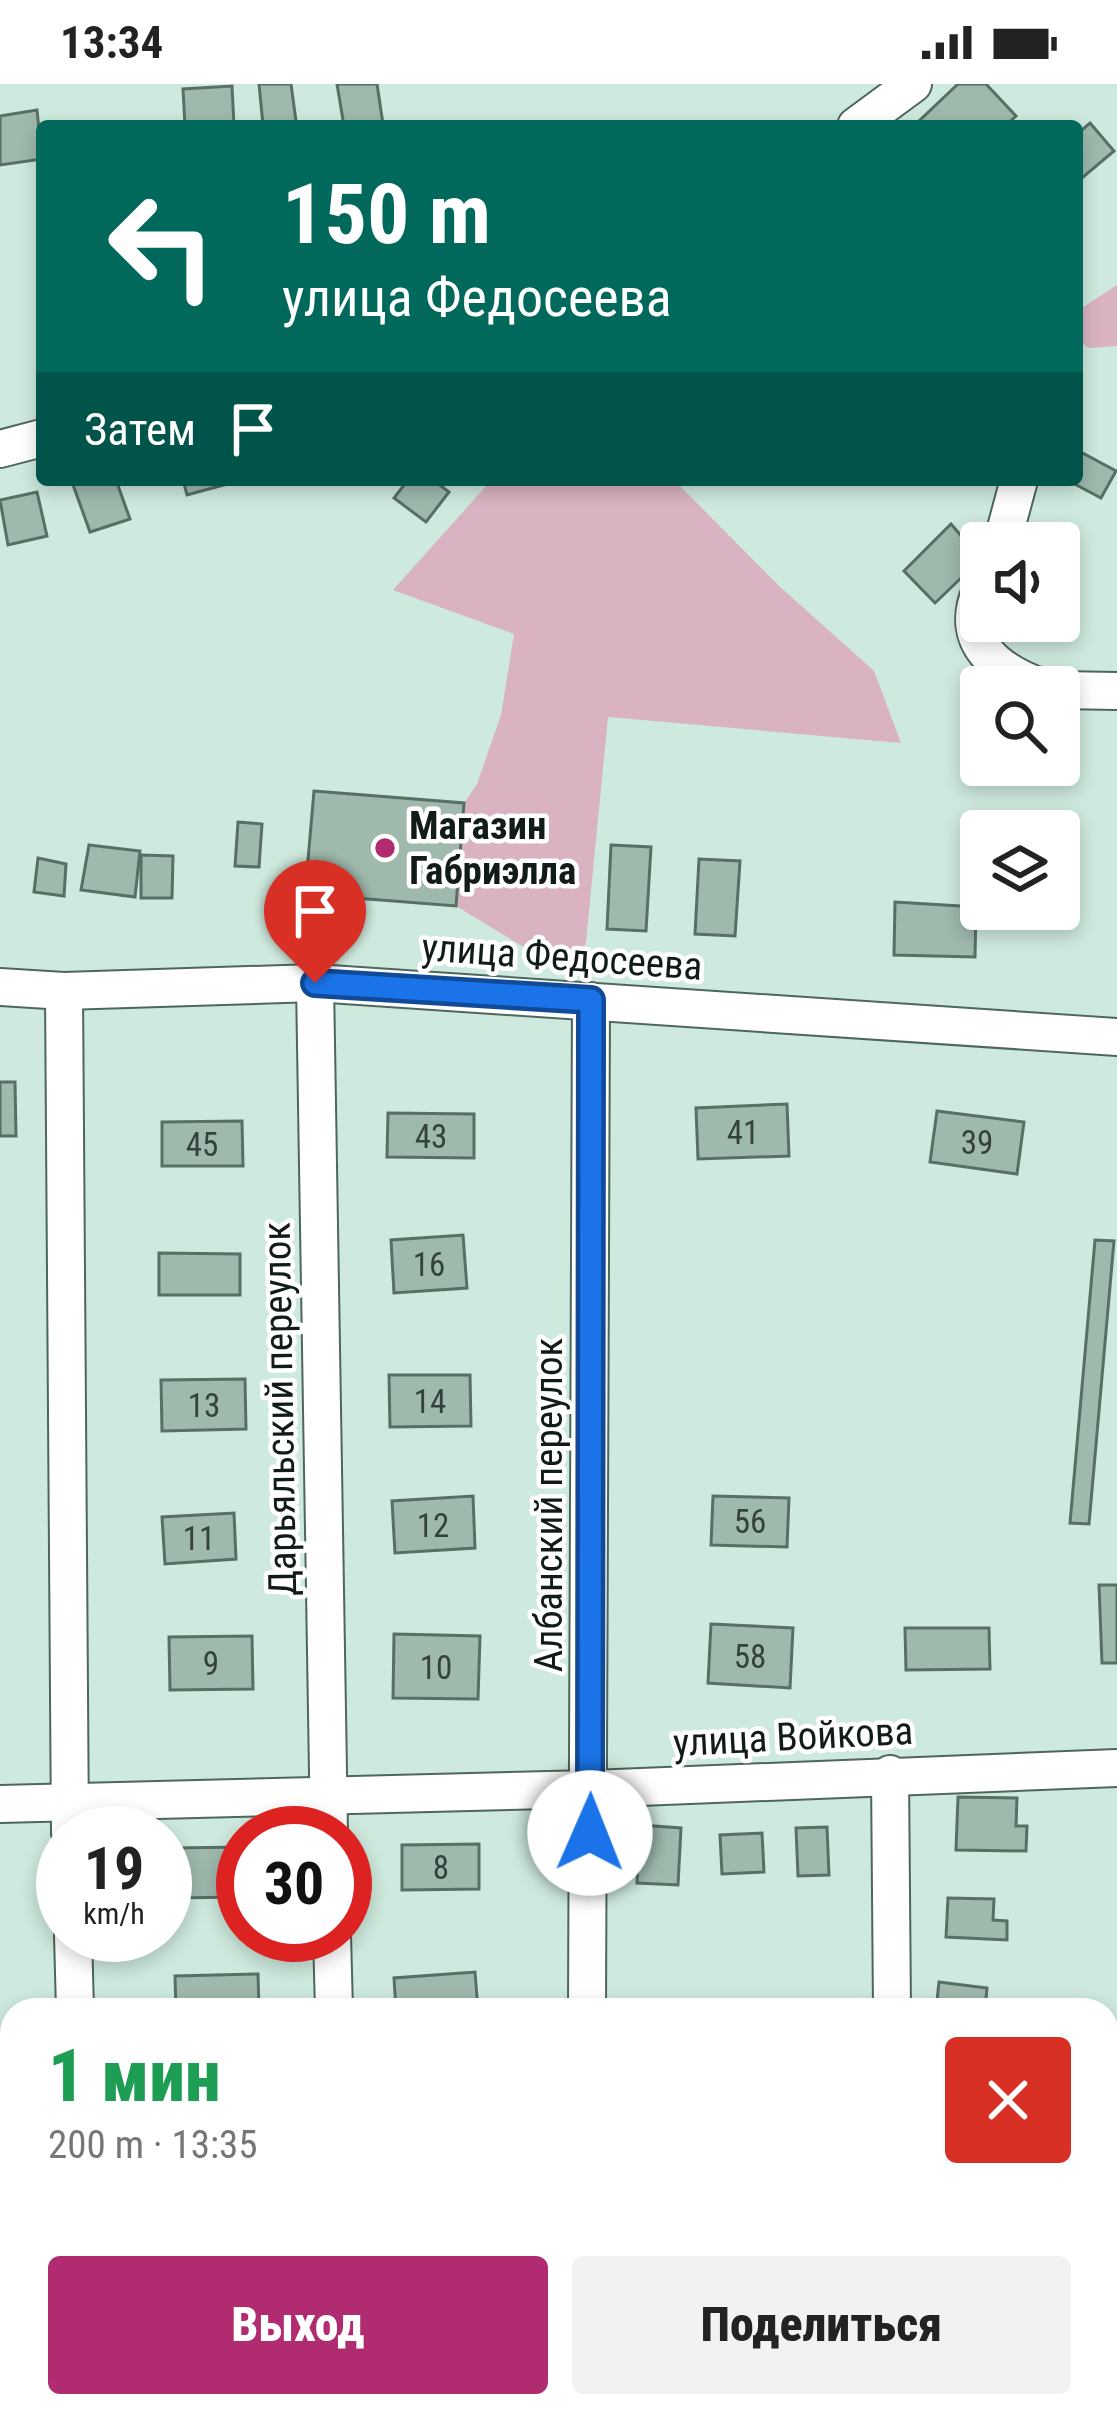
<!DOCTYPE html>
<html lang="ru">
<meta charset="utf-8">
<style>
:root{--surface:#fff;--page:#f2f2f2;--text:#222;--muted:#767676;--accent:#b12b71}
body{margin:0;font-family:"Roboto Condensed",sans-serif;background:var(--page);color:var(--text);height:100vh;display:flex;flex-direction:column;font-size:45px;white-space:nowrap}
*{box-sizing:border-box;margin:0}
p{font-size:39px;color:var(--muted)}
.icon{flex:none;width:66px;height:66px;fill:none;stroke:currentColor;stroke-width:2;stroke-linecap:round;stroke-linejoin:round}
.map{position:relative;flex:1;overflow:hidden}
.details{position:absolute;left:0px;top:1914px;width:1119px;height:420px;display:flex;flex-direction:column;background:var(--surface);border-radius:36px 36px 0 0;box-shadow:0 6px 18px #0003}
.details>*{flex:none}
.guide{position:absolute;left:36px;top:36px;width:1047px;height:366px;border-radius:12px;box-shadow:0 6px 18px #0003;background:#00695c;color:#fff;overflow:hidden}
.controls{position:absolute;left:960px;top:438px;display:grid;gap:24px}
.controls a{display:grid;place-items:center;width:120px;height:120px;border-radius:12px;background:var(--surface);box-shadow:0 6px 18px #0003;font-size:60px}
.speed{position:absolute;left:36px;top:1722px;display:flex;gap:24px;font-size:60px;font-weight:700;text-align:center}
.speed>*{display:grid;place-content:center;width:156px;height:156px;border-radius:50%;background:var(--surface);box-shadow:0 6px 18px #0003;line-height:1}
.speed small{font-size:30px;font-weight:400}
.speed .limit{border:18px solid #d22;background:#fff;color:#111}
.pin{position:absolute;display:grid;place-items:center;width:102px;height:102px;color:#fff;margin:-123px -51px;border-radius:50% 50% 50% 0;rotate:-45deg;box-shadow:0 0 12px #0007}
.pin .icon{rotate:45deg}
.me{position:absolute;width:132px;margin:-66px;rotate:1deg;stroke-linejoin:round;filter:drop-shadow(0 0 9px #0008)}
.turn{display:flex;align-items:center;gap:42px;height:252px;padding:0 48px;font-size:54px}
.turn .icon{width:156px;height:156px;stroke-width:2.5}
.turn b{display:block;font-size:84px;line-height:102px}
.then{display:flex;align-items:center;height:114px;padding:0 48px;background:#0003;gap:24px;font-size:45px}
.round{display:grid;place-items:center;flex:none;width:126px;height:126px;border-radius:12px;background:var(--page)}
.headline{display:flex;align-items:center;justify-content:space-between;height:204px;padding:0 48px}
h1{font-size:72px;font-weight:800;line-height:90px;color:#1e9e55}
.primary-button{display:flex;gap:24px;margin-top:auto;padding:24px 48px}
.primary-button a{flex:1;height:138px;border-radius:12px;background:var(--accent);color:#fff;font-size:48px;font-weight:800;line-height:138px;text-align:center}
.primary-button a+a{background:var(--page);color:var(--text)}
.status{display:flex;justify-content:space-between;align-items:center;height:84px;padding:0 60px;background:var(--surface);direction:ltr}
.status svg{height:33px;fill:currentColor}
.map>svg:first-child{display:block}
.green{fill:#d9b3c1}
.building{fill:#9fb9ad;stroke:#586f65;stroke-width:3}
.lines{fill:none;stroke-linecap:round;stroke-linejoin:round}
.minor-casing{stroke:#4e665c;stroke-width:40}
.minor{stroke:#fff;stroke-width:36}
.route-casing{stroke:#114b97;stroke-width:30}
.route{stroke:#1a73e8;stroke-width:21}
.poi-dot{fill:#b12b71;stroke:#fff;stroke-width:4.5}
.labels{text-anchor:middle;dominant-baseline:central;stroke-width:9;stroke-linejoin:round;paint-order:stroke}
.number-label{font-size:33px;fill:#34423c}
.poi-label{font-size:39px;font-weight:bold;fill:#111b17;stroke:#fff;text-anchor:start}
.street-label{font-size:39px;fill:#111b17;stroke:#fff}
</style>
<div class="status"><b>13:34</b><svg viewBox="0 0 49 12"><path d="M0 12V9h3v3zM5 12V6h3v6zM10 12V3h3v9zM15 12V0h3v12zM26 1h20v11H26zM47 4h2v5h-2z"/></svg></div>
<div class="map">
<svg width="1117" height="2334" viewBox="0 0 1117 2334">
<rect width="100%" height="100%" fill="#cee9dd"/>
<g class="green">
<polygon points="1117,201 1117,262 1089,264 1077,256 1077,227"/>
<polygon points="485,396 674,396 778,501 874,587 901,659 608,633 586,858 580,875 558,884 456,822 464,719 477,700 501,631 514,550 393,506 488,400"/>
</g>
<g class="building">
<polygon points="259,0 291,0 296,37 263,41"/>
<polygon points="337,0 377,0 383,40 344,42"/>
<polygon points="958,0 986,0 1016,32 1005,42 926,42 920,36"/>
<polygon points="232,2 234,42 185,42 183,5"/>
<polygon points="37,26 42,75 0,81 0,32"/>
<polygon points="1090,39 1114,67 1082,94 1077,88 1077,50"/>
<polygon points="1077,366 1116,387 1101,414 1067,396 1077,396"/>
<polygon points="116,396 130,435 90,448 72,398"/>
<polygon points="183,396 231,396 231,399 187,411"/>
<polygon points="408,396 433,396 449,408 426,438 394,414"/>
<polygon points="37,408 47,452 8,461 0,416"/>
<polygon points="951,440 981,475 935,519 904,487"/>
<polygon points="314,707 464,719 456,822 305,810"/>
<polygon points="238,738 262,740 259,783 235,782"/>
<polygon points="89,761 140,767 135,813 81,806"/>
<polygon points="611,761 651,763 646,847 607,845"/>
<polygon points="141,771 173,772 172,814 141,814"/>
<polygon points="38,774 66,780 64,812 34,808"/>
<polygon points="699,775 740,777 735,852 695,850"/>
<polygon points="895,818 976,823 975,873 894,871"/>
<polygon points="0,998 15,998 16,1052 0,1052"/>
<polygon points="787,1020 789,1072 698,1075 696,1024"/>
<polygon points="937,1027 1024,1038 1017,1090 930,1078"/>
<polygon points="388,1029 474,1030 474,1074 387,1073"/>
<polygon points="242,1037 243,1082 162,1082 162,1038"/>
<polygon points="463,1151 467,1204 394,1209 391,1156"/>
<polygon points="1095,1156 1114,1157 1089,1440 1070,1439"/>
<polygon points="159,1169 240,1170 240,1211 159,1211"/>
<polygon points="389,1291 470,1291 471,1342 390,1343"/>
<polygon points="245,1295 246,1345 162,1347 161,1296"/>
<polygon points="473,1412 475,1464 395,1469 392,1417"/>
<polygon points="713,1412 789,1414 787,1463 711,1461"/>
<polygon points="234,1429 236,1475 165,1480 162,1433"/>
<polygon points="1099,1501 1117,1501 1117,1579 1102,1579"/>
<polygon points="711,1540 793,1544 790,1604 708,1599"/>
<polygon points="905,1544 989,1544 990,1585 906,1586"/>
<polygon points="394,1550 480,1552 478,1615 393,1614"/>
<polygon points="252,1552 253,1605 170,1606 169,1553"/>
<polygon points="958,1713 1017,1714 1016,1742 1027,1742 1026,1767 956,1766"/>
<polygon points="640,1741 681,1744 678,1801 637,1799"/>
<polygon points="827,1743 829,1791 798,1792 796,1744"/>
<polygon points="762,1749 764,1788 722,1790 720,1751"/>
<polygon points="479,1760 479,1805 402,1806 402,1761"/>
<polygon points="243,1763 243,1813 172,1814 172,1764"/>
<polygon points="948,1814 994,1815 993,1836 1007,1837 1007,1856 946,1853"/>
<polygon points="475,1888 478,1926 396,1926 394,1894"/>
<polygon points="258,1890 259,1926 176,1926 175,1892"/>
<polygon points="939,1898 987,1904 985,1926 936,1926"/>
<polygon points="186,2322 267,2322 267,2333 186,2332"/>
<polygon points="411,2322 493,2322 493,2331 411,2333"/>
<polygon points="998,2322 1033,2322 1031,2334 997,2334"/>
</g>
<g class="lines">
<g class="minor-casing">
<g id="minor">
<polyline points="856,42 913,0"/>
<polyline points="0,365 42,354"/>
<polyline points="1002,459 1019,396"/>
<path d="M981,506C958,558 997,587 1041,603"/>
<polyline points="1059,606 1117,607"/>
<polyline points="315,899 329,1749"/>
<polyline points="0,903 64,907 315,899 1117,953"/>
<polyline points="64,907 70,1749"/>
<polyline points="890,1690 892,1926"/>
<polyline points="0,1720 591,1705 1117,1684"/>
<polyline points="73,1851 75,1926"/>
<polyline points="332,1851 334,1926"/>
<polyline points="587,1926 591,917"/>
<polyline points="86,2322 87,2334"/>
<polyline points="344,2322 345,2334"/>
<polyline points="885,2322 885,2334"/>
<polyline points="580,2334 580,2322"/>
</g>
</g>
<use href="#minor" class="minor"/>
</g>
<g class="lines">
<g class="route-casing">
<polyline id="route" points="315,899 591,916 590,1749"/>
</g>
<use href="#route" class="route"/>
</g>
<circle class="poi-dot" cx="385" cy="764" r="12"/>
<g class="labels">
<g class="number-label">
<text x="743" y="1048">41</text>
<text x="431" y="1052">43</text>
<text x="977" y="1058">39</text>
<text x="202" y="1060">45</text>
<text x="429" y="1180">16</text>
<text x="430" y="1317">14</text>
<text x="204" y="1321">13</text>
<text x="750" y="1437">56</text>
<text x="433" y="1441">12</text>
<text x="199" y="1454">11</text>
<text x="750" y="1572">58</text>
<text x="211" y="1579">9</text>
<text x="436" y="1583">10</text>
<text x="441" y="1783">8</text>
</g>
<g class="poi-label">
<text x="409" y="742">Магазин<tspan x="409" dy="45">Габриэлла</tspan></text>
</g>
<g class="street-label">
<text transform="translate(562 873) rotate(4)">улица Федосеева</text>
<text transform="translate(280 1325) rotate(-91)">Дарьяльский переулок</text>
<text transform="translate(549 1421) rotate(-90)">Албанский переулок</text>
<text transform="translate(793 1653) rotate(-3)">улица Войкова</text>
</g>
</g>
</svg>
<div class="controls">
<a><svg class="icon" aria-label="sound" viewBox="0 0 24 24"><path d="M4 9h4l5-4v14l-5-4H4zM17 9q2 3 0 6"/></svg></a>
<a><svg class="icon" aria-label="search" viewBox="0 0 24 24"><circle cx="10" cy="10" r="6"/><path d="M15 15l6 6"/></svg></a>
<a><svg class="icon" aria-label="layers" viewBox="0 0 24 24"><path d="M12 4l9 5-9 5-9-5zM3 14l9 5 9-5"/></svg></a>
</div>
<div class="speed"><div>19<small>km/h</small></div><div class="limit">30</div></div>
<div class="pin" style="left:315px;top:899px;background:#d93025"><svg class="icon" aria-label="arrive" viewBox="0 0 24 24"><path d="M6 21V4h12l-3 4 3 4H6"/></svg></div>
<svg class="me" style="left:590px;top:1749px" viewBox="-20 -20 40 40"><circle r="19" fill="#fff"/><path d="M0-13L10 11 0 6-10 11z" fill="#1a73e8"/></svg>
<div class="guide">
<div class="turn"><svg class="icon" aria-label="left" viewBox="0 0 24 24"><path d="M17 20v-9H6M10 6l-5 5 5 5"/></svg><div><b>150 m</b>улица Федосеева</div></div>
<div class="then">Затем<svg class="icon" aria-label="arrive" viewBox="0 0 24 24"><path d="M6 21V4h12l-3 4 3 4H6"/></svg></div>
</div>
<section class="details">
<div class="headline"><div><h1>1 мин</h1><p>200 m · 13:35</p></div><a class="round" style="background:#d93025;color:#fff"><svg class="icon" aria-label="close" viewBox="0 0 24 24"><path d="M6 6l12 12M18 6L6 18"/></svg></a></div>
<div class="primary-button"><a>Выход</a><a>Поделиться</a></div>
</section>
</div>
